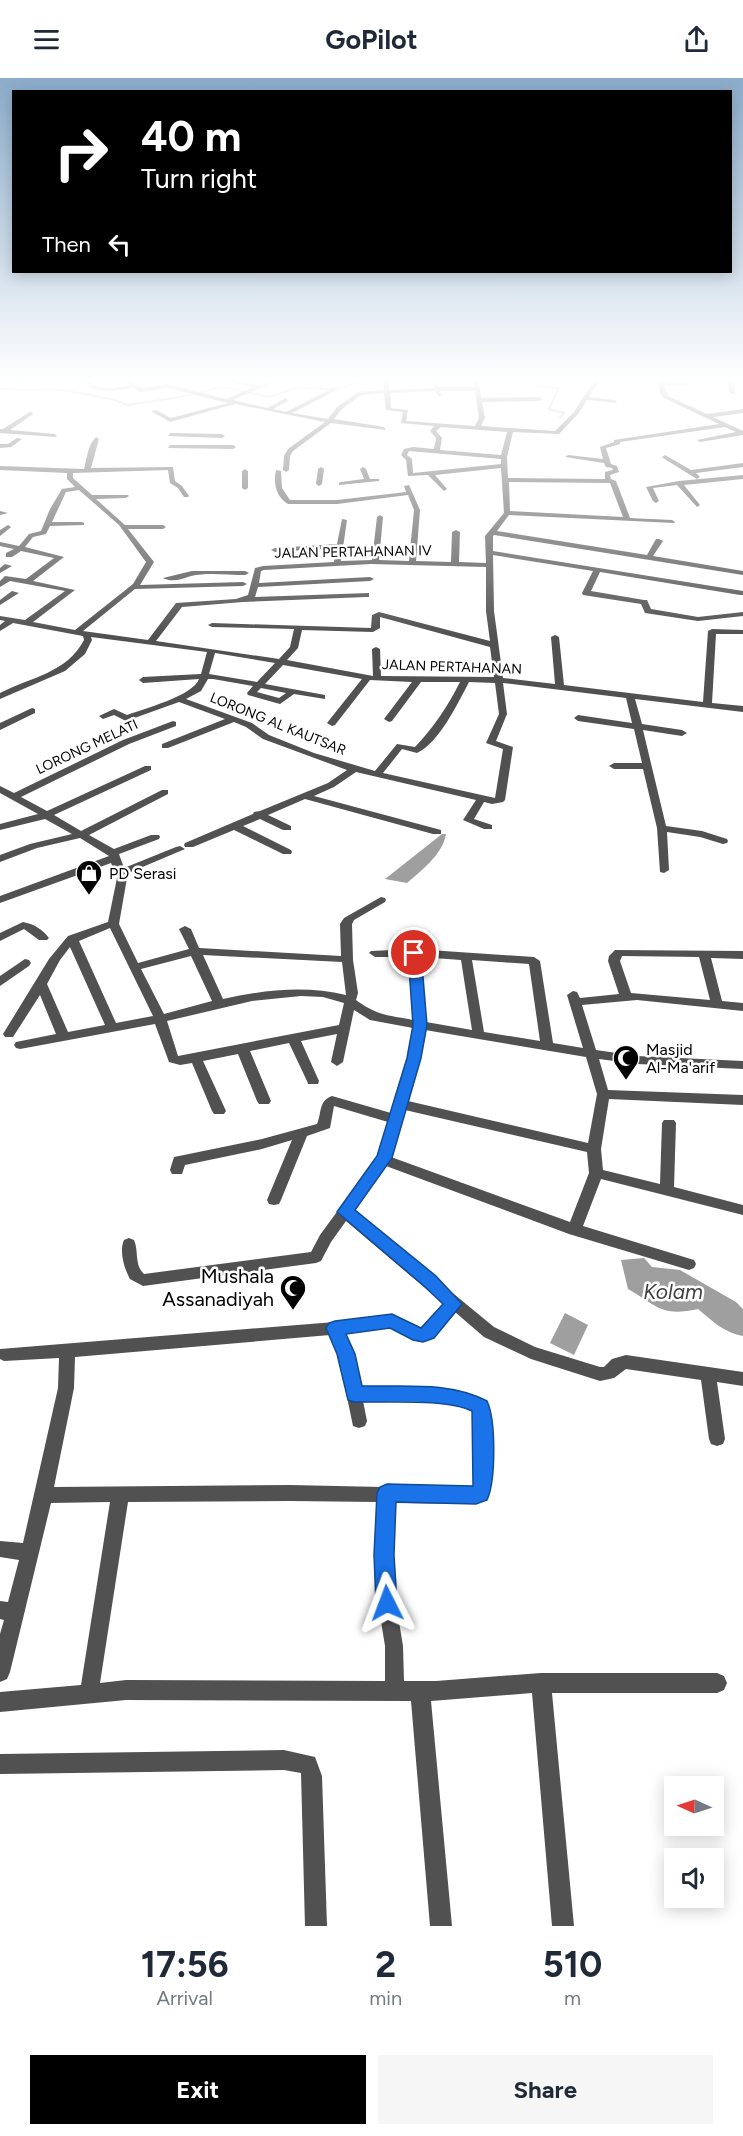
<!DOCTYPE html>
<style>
:root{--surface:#fff;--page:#f6f6f7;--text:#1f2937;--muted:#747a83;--accent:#000}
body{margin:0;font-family:Figtree,sans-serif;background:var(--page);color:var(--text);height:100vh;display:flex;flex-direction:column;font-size:22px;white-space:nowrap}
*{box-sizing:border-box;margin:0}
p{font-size:20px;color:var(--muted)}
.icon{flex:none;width:33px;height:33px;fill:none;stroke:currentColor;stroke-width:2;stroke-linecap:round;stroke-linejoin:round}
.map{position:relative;height:1848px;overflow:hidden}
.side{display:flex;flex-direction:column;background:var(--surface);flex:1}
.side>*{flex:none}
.banner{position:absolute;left:12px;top:12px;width:720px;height:183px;border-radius:0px;box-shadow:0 3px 15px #0003;background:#000;color:#fff;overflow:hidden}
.needle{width:39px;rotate:273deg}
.fabs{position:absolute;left:664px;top:1698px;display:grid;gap:12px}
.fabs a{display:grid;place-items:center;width:60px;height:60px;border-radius:0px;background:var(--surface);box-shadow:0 3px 15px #0003;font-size:30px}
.pin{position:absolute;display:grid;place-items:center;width:51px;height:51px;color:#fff;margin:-26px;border:3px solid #fff;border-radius:50%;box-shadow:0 2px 6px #0007}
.me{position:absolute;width:66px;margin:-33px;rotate:357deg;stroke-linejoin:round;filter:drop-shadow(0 0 4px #0008)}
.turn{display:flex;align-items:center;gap:21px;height:126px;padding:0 30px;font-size:27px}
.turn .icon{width:78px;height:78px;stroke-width:2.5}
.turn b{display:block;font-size:42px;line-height:51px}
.then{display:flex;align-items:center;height:57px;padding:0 30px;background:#0003;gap:12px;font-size:22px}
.eta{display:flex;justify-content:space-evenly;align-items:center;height:102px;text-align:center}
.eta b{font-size:36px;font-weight:700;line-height:42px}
.primary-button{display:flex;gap:12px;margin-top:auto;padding:12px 30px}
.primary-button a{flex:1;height:69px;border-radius:0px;background:var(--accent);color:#fff;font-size:24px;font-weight:700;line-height:69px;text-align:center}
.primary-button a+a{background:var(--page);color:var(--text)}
header{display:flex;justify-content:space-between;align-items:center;height:78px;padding:0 30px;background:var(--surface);font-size:27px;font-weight:700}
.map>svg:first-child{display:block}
.water{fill:#9f9f9f}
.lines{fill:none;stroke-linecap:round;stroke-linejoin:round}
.stream{stroke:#9f9f9f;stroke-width:2}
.minor{fill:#515151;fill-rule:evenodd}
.route{fill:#1a73e8;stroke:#114b97;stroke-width:1.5}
.labels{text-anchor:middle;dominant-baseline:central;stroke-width:5;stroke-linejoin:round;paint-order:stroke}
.far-street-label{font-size:14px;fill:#000;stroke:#fff}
.poi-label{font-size:16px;fill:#000;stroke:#fff;text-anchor:start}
.near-poi-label{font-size:20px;fill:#000;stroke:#fff;text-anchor:end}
.near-water-label{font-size:21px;font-style:italic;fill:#404040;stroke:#fff}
</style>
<header><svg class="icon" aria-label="menu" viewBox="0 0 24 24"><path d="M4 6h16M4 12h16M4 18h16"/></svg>GoPilot<svg class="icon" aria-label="share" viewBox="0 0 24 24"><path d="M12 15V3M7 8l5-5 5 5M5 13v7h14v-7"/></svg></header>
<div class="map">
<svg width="743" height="1848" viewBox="0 0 743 1848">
<rect width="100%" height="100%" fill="#fff"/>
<g class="water">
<path d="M442,756H446C443,776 421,793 407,805L385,801Z"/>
<path d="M644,1180L652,1189L680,1192L736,1224L743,1231V1258C725,1255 712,1243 698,1231C661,1239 658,1228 628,1211L621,1182Z"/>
<polygon points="565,1235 588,1247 574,1277 550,1265"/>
</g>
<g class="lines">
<g class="stream">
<polyline points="536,299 537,308 559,310 549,331 564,335 560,339"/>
<polyline points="0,311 63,312 115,322 127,327 180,319 222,309 269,319 296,310 335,311 364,303 515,299"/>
</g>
<g class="minor">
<polygon points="0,299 33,299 24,304 0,303"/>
<path d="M77,299C86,299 91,306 99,309C109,312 120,309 130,307L120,299H126L141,310L168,306L226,321L254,309L234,305L230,302L231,299H237L238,303L260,307L278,299H285L233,322L267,330L286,320L288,323L273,331L286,334L333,310H337V312L292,335L328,341L337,329L358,314L384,312L383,303L386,299H391L389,303V312L434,310L432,306L435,304L439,309H474L472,299H478L481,320L539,319L542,321L539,323L482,324L485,340L481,348L555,353L574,334L596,299H601L589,319L615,322L617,325L587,322L578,336L559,356L513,354L507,379L508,400L605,401V394L613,392L612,390L606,389L604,385L565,379L568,377L603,381L600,369L614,364V362L719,346L664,320L660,315L657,299H663L664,303L689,305L687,308L664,307L668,318L707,336L743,331V335L713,339L743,353V357L700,364L697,362L736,354L725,349L620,364V366L606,370L611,386L617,388L619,394L610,397L611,401L616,403L630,440L672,442L675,444L674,445L509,437L497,453L647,477L656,461H659L663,463L653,478L743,493V497L494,457L493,458V473L743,513V517H740L600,494L591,513L644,522H647L651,531L698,539L743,534V538L698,543L645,535L641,526L583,517L582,515L593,493L493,477L494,533L503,600L555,606L551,559L555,557L559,559L564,607L703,624L708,553L712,551L743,552V556H716L712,625L743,628V634L635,621L642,646L682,652L687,655L682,658L643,652L666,748L702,753L727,761L728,763L727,765L723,766L700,759L667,754L669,792L664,795L660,794L657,750L643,691H614L609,688L614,685H642L634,651L578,643L574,640L578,637L632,645L626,620L503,605L507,636L496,663L513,669L505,722L503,724L492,726L484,724L474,741L492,747V751H484L463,742L476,722L356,694L334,709L314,718L441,752V756H433L305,721L268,737L291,748V752H283L260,741L243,748L291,772L292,774L291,776H283L234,752L193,769H185L184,767L185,765L253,736L254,734L260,733L328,705L347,692L263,661L246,649L234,644L168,670H162V666L225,641L179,624L126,643L114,637L103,641L99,638L114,631L127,637C143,631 193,618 199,601L143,605L139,602L143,599L201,596L207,574L91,559L92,562L85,576L65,593L0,621V615C31,599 67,595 84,562L83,558L13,545L0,553V547L5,543L0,542V538L25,542L65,513L10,503L0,509V503L5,498L26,501L54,480L21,473L12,479H6V475L14,471L0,468V464L19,468L29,456L41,453L50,431L62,411L75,409L67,401V395L0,392V388L84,391C87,380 88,366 96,359L99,361L91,390L173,389L175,403L182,408L189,418L188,419H184L178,410L170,405L168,392L73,395V400L92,417H128L129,418L126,420L96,421L125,447H163L166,449L163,451H128L154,484L140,507L243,504L247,506L243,508L135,511L83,553L148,562L176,525L236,521L248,517L255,490L263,488L334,484L336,470L275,474L271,472L275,470L337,466L342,441L347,442L341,483L372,482L377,439L380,437L383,439L379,482L409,483L414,432L408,417L337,426H288C276,419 273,405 276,392L281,393L282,410L290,422H337L406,414L404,408L409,407L420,432L416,483L451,484L452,454L456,452L460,454L459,484L486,485L485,458L504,435L501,390L435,397L447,411L444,413L428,397L408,398L406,382L401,377L404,371L413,369L434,371L436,360L430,353L434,348L401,345L403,334L386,332L384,315L361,317L342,331L334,341L384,349L386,352L331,345L293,373L290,378L289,392L286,394L283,392L284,378L288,371L325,344L235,326L170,344L151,333L156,332L171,340L228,325L168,310L140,314L133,310L111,313L99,312L91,310ZM435,313L439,319L442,317L440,313H475L479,340L475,348L406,343L408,332L391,330L390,315ZM441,349L507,354L501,377L440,372L442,360L436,353ZM409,373L501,381V386L413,395L412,381L407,377ZM509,404L610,405L623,439L510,433ZM79,412L119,447L146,484L133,506L75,552L33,544L75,512L33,503L64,479L25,469L33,459L46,456L50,448L84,447V445L82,444H52L66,414ZM371,486L486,489V533L490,563L379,534L372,537L371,550L212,545L208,547L212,549L294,551L290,569L279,581L156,563L182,529L243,524L366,519H369V515L255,519L258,509L370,503L374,501L370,499L259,505L261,493L264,492ZM380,539L490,569L494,599L381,598L380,571L376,569L372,571L373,598L287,582L298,570L302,552L373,554L380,550ZM215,575L275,585L257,604L209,596ZM283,587L362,601L327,645L332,648L335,647L370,602L412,604L384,641L389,644L392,643L421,604H460C448,628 434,649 415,669L397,666L375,693L314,675L269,657L252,645L186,621L201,613L208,601H213L253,608L247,615L248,617L280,626L294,616L325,621V617L265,606ZM469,604L495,605L499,636L486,665L503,671L495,720L383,695L402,671L417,675C439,665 458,625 469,604ZM261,610L286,615L279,620L257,614Z"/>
<polygon points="550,299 556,299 552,303 549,301"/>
<polygon points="725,299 743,299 743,303 733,301 735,316 730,315 728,301"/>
<polygon points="31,333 33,336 10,352 55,356 57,359 0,355 0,351 3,351"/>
<polygon points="170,355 222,356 225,358 222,360 168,358"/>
<polygon points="17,360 22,361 11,369 0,370 0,366 8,366"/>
<polygon points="170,367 233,367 236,369 233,371 168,370"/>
<polygon points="665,377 691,392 743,385 743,389 696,395 700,399 697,401 663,380 662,379"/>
<polygon points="321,389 324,391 322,406 319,408 316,406 318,391"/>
<polygon points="363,389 366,391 370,401 379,401 379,403 339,407 339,405 341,404 364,401 360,391"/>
<polygon points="245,391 248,393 248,410 245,412 242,410 242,393"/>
<polygon points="743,397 743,401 684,407 700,427 697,429 677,407 653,410 659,423 656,425 653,423 646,409 679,403"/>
<polygon points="0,433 8,435 0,437"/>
<polygon points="8,447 11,449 10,450 0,458 0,452"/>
<polygon points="5,486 12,488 0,495 0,490"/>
<path d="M192,493H245L249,495L245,497C228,497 207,494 191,498C181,501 173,505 163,500Z"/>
<polygon points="12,513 19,515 0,527 0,522"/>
<polygon points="32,630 35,631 35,635 0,652 0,645"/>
<path d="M173,643L176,644V648L129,666L21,719L47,733L145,688H151V692L54,737L81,753L162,712H168V716L89,757L114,771L151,757H159L160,759L159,761L119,776L124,790L176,769L180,768L185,771L126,796L127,800L119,846L138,885L189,871L179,851L185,848L191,851L199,870L341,878L340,846L344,840L381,819L385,820L386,822L385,824L354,842L352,846L353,882L358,915L356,922C378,938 388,937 413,942L409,879H375L369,875L371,873L414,871L534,879L540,883L553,965L583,970L567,917L573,913L577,914L580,920L619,916L608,883L609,878L615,872L743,873V881L711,880L722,923L743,925V933L637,922L582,927L596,972L637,978L743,983V991L637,986L599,981L608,1012L743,1017V1027L609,1021L601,1071L603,1092L660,1106L662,1045L664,1042H674L676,1045L674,1109L743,1127V1137L601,1101L583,1148L694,1182L696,1186L694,1190L689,1192L569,1156L386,1088L353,1133L494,1249L535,1269L600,1289H604L612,1281L626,1277L743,1294V1308L717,1304L725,1361L723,1366L717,1368L711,1366L709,1361L701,1302L626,1291L614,1300L600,1303L531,1281L484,1259L455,1234L433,1260L419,1263L390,1250L345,1255L354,1276L360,1309C390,1309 477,1303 491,1333V1410L486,1421L464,1426L395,1425L393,1477L396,1525L403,1568L404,1603H436L541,1595H717L724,1598L727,1605L724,1612L717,1615H552L574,1848H552L532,1615L431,1623L452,1848H430L411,1623L126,1622L0,1634V1614L81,1607L110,1424L51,1425L10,1594L7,1601L0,1604V1556L4,1542L0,1541V1523L8,1524L19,1482L0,1479V1463L23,1465L58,1310L59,1280L4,1283L0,1281V1271L335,1244L392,1237L420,1250H423L444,1226L346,1143L331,1164L321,1183L316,1185L143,1208L130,1201C124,1190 119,1173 124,1162L129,1160L134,1162C139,1173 134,1187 144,1196L311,1174L320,1157L377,1079L388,1044L334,1028L330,1050L307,1058L281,1122L279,1126L274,1127L269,1126L267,1122L292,1062L262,1071L185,1087L182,1096H172L170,1092L174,1079L179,1078L262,1061L317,1046C322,1035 318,1023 332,1018L391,1035L408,980L413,950L370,942L354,932L343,984L337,988L331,984L337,956L301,963L319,1003L318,1006H308L307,1003L289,965L250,973L271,1023L269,1026H259L257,1023L238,976L203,983L226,1033L224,1036H214L212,1033L192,985L180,987L169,984L155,946L20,971L16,970L14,967L16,964L56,956L40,917L13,959H5L3,956L49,881L68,858L108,844L117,800L111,785L0,825V818L109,778L80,760L37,770L0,784V777L30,766L72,756L45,741L0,752V746L38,736L0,715V708L14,715L123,662ZM110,850L153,938L116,945L79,863ZM70,869L105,947L68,954L47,906L60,882ZM203,877L342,884L346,917C305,907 264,912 223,921ZM191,878L212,923L164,936L141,891ZM622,878L699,879L710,922L631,915L620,883ZM420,879L461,882L472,952L426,944ZM472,882L529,886L540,963L484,954ZM301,918L323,919L344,925L339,947L178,978L167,943L252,923ZM425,952L586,979L597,1016L588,1065L408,1023L420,980ZM405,1032L587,1074L589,1095L570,1144L391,1079ZM330,1257L338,1276L353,1348L359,1350L365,1348L367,1343L363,1323C390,1323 455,1319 475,1336L473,1408L464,1410L392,1409L387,1407L383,1409L290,1407L54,1409L74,1310L75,1279ZM290,1423L378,1424L375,1477L378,1525L385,1568V1603L126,1602L100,1605L128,1424Z"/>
<path d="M23,844C34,846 42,851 49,860L47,862H39L24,851L0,863V855Z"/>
<polygon points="25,881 29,882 31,885 29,888 0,908 0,898"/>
<polygon points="284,1672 315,1679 322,1698 327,1848 305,1848 301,1695 284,1692 0,1696 0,1676"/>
</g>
</g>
<linearGradient id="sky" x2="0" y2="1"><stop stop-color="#8baccb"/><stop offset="0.54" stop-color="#fff"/><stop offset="1" stop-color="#fff" stop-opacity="0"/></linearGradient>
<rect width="743" height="558" fill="url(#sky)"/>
<path class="route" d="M414,871L421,875L427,947L421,980L392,1080L355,1132L436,1198L462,1226L434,1260L423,1264L413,1262L390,1250L346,1256L355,1276L362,1308C403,1309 449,1303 487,1323C496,1342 496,1402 487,1422L476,1426L396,1424L394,1477L397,1525L394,1532L387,1535L379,1532L376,1525L374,1477L377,1415L380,1409L387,1406L473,1408L472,1333C446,1320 385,1325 354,1324L348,1322L337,1276L326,1250L329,1245L335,1243L392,1236L421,1250L443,1226L424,1208L337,1134L377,1078L407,980L413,947L408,875Z"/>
<defs>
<g id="shop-pin" transform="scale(1.35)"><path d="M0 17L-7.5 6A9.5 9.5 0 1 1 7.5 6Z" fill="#000" stroke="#fff"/><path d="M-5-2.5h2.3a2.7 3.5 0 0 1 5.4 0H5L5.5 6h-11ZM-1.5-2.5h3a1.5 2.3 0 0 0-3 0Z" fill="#fff"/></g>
<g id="mosque-pin" transform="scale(1.35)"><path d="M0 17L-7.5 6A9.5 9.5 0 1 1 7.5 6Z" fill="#000" stroke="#fff"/><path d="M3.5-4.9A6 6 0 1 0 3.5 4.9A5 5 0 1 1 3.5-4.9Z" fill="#fff"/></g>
</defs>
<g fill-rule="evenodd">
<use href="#shop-pin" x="89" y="795"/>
<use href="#mosque-pin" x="626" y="980"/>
<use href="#mosque-pin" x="293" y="1210"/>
</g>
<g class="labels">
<g class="far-street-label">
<text transform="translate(353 474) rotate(-1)">JALAN PERTAHANAN IV</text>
<text transform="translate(452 589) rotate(2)">JALAN PERTAHANAN</text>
<text transform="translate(278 646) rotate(22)">LORONG AL KAUTSAR</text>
<text transform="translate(87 669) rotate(-25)">LORONG MELATI</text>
</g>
<g class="poi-label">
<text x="109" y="795">PD Serasi</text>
<text x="646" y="971">Masjid<tspan x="646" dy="18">Al-Ma'arif</tspan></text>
</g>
<g class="near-poi-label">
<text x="274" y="1198">Mushala<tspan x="274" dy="23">Assanadiyah</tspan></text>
</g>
<g class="near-water-label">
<text x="673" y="1213">Kolam</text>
</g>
</g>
</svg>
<div class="fabs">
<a><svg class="needle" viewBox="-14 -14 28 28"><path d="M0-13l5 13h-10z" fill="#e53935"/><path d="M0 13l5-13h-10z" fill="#747a83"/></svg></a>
<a><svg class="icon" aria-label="sound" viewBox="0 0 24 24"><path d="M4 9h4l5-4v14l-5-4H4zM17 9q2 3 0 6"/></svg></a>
</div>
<div class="pin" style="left:414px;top:875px;background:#d93025"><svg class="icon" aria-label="arrive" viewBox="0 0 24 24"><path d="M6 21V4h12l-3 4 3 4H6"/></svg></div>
<svg class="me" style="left:387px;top:1525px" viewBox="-20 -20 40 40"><path d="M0-17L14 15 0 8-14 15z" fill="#1a73e8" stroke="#fff" stroke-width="4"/></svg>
<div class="banner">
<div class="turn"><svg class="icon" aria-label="right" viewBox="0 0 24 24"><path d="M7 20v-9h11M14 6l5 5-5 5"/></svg><div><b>40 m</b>Turn right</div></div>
<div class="then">Then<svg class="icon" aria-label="left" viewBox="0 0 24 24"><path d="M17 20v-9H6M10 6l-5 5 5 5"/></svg></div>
</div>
</div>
<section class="side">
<div class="eta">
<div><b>17:56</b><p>Arrival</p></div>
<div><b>2</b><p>min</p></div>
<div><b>510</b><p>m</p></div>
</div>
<div class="primary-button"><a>Exit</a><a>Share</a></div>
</section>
